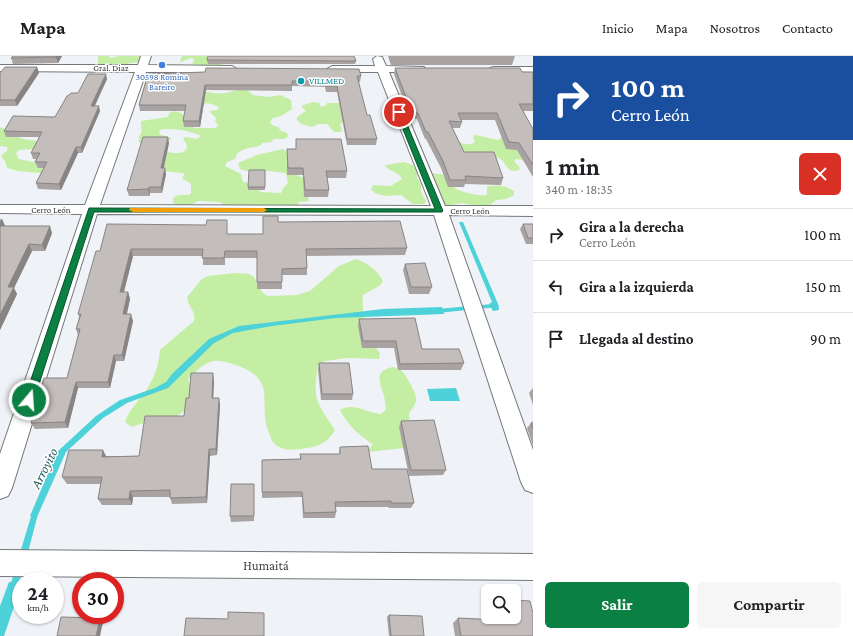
<!DOCTYPE html>
<html lang="es">
<meta charset="utf-8">
<style>
:root{--surface:#fff;--page:#f6f6f6;--text:#202124;--muted:#757577;--line:#e0e0e0;--accent:#0b8043}
body{margin:0;font-family:"Crimson Pro",serif;background:var(--page);color:var(--text);height:100vh;display:flex;flex-direction:column;font-size:15px;white-space:nowrap}
*{box-sizing:border-box;margin:0}
p{font-size:13px;color:var(--muted)}
.icon{flex:none;width:22px;height:22px;fill:none;stroke:currentColor;stroke-width:2;stroke-linecap:round;stroke-linejoin:round}
.map{position:relative;flex:1;overflow:hidden}
.details{display:flex;flex-direction:column;background:var(--surface);width:320px}
.details>*{flex:none}
.guide{background:#1a4fa0;color:#fff;overflow:hidden}
.fabs{position:absolute;left:481px;top:528px;display:grid;gap:8px}
.fabs a{display:grid;place-items:center;width:40px;height:40px;border-radius:6px;background:var(--surface);box-shadow:0 1px 3px #0004;font-size:20px}
.speed{position:absolute;left:12px;top:516px;display:flex;gap:8px;font-size:20px;font-weight:700;text-align:center}
.speed>*{display:grid;place-content:center;width:52px;height:52px;border-radius:50%;background:var(--surface);box-shadow:0 1px 3px #0004;line-height:1}
.speed small{font-size:10px;font-weight:400}
.speed .limit{border:6px solid #d22;background:#fff;color:#111}
.pin{position:absolute;display:grid;place-items:center;width:34px;height:34px;color:#fff;margin:-17px;border:2px solid #fff;border-radius:50%;box-shadow:0 1px 4px #0007}
.me{position:absolute;width:44px;margin:-22px;rotate:18deg;stroke-linejoin:round;filter:drop-shadow(0 0 3px #0008)}
.turn{display:flex;align-items:center;gap:14px;height:84px;padding:0 12px;font-size:18px}
.turn .icon{width:52px;height:52px;stroke-width:2.5}
.turn b{display:block;font-size:28px;line-height:34px}
.round{display:grid;place-items:center;flex:none;width:42px;height:42px;border-radius:6px;background:var(--page)}
.headline{display:flex;align-items:center;justify-content:space-between;height:68px;padding:0 12px}
h1{font-size:24px;font-weight:700;line-height:30px}
.button{display:flex;gap:8px;margin-top:auto;padding:8px 12px}
.button a{flex:1;height:46px;border-radius:6px;background:var(--accent);color:#fff;font-size:16px;font-weight:700;line-height:46px;text-align:center}
.button a+a{background:var(--page);color:var(--text)}
ul{padding:0;list-style:none}
li{display:flex;align-items:center;gap:12px;height:52px;padding:0 12px;border-top:1px solid var(--line)}
li div{flex:1}
li b{display:block;font-size:15px}
li em{font-style:normal}
header{display:flex;align-items:center;gap:24px;box-sizing:border-box;height:56px;padding:0 20px;background:var(--surface);border-bottom:1px solid var(--line)}
header strong{font-size:19px}
nav{display:flex;gap:22px;margin-inline-start:auto;font-size:14px}
main{display:flex;flex:1;min-height:0}
.map>svg:first-child{display:block}
.green{fill:#c4eea3}
.water{fill:#4cd2d8}
.lines{fill:none;stroke-linecap:round;stroke-linejoin:round}
.stream{fill:#4cd2d8;fill-rule:evenodd}
.minor-casing{stroke:#74777b;stroke-width:2}
.minor{fill:#fff;fill-rule:evenodd}
.wall{fill:#a8a3a2}
.shaded-wall{fill:#888484}
.building{fill:#c3bdbc;stroke:#888484}
.route{fill:#0b8043;stroke:#07532c}
.slow{fill:#f59e0b}
.shop-dot{fill:#3f7fe0;stroke:#fff;stroke-width:1.5}
.culture-dot{fill:#0f9aa8;stroke:#fff;stroke-width:1.5}
.labels{text-anchor:middle;dominant-baseline:central;stroke-width:3;stroke-linejoin:round;paint-order:stroke}
.far-street-label{font-size:9px;fill:#3b3d3e;stroke:#fff}
.far-shop-label{font-size:9px;fill:#366cbe;stroke:#fff}
.far-culture-label{font-size:9px;fill:#0d838f;stroke:#fff;text-anchor:start}
.near-street-label{font-size:13px;fill:#3b3d3e;stroke:#fff}
.near-water-label{font-size:14px;font-style:italic;fill:#275e60;stroke:#fff}
</style>
<header>
<strong>Mapa</strong>
<nav><a>Inicio</a><a>Mapa</a><a>Nosotros</a><a>Contacto</a></nav>
</header>
<main>
<div class="map">
<svg width="533" height="580" viewBox="0 0 533 580">
<rect width="100%" height="100%" fill="#eff2f7"/>
<g class="green">
<polygon points="98,0 108,0 111,2 120,0 143,0 138,6 112,10 98,8"/>
<path d="M182,0H213L224,7C223,8 222,9 221,9C220,10 194,9 192,8L194,4L192,2L180,6Z"/>
<path d="M240,32L247,33L253,39L269,41L280,39L291,44L292,53L281,60L273,62L270,66L272,69L280,72L279,74L287,77L288,80L285,83H273L272,86L262,87L261,89C251,93 238,91 235,103L227,106L225,110L241,118L243,126L256,128L260,136L281,137L284,131L288,127L286,117L260,114L246,115L240,113L238,107L257,99L283,93L287,96L296,119L304,122L309,145L299,146L297,150L287,152L269,149L262,151L251,149L240,150L225,149L219,146L201,145H198L189,150H178L173,147V142L178,139H189L191,137V128L182,122L185,118L183,117L162,115V95C168,96 185,101 187,91C187,88 184,85 183,82L186,81L197,83L201,80C193,75 169,71 160,74L159,78L171,82V84L143,89L139,86V81L142,75L141,72V65L168,61L169,57C184,51 186,66 194,72H216L218,69L215,65L216,62L209,55L217,54L219,51L208,47L199,49L205,35C216,39 230,38 240,32Z"/>
<polygon points="313,46 319,47 321,51 326,49 327,47 339,47 346,65 340,68 342,73 341,76 334,76 327,68 318,68 312,71 301,68 297,64 297,61 306,55 301,50"/>
<path d="M0,71L4,73L11,72C20,86 23,82 37,85L35,93L19,94L16,97L19,103C28,105 36,106 44,111L41,117L18,115L7,112L5,105L1,101C2,96 9,97 7,91L0,90Z"/>
<path d="M476,79L498,84L504,80L530,108L522,104L516,103L514,105L520,112L519,114C508,117 507,110 502,104L496,101L462,95L458,86C463,88 470,90 475,86L473,80Z"/>
<path d="M404,106L413,109L418,115L417,122L421,128V136L426,145L424,148H413L401,139L385,140L375,137L371,133L373,129L391,130L402,123C399,116 391,116 385,110L386,109Z"/>
<path d="M430,117L447,119C450,123 452,129 456,133C461,136 483,141 487,139V131C496,128 506,130 514,135V139L506,143L496,144L488,151H481L462,147L446,150L443,149Z"/>
<path d="M356,203C366,206 379,215 383,226L379,230L363,239C361,257 367,283 380,297L379,303L347,302L325,305L318,310C312,344 317,346 335,374C329,385 319,391 306,392C296,394 282,396 274,387C272,386 271,382 270,379C255,347 282,324 233,308C209,300 205,308 188,323L193,344L190,351L175,361L149,365L132,371L125,366C130,350 145,340 152,324C157,315 159,304 160,294L194,265C196,254 188,251 187,241L202,223L208,220L235,217L249,218L254,221L262,236L267,240L297,239L310,235L339,210Z"/>
<path d="M393,311C395,312 399,312 401,314C406,319 418,339 416,345C412,358 405,353 412,371L404,392L367,396L373,388C359,380 347,368 340,354C354,346 366,357 381,358L386,353C385,348 385,342 383,337C379,323 375,315 393,311Z"/>
</g>
<g class="water">
<polygon points="459,166 463,166 498,248 499,254 493,255 489,248 492,246"/>
<polygon points="442,251 444,258 336,262 272,270 233,277 214,287 168,332 127,347 103,362 66,396 37,461 30,460 57,396 96,360 120,344 155,332 166,326 172,318 209,283 239,270 383,253"/>
<polygon points="456,332 460,345 430,345 427,333"/>
<polygon points="9,526 21,527 21,530 4,580 0,580 0,550"/>
</g>
<g class="lines">
<g class="stream">
<polygon points="495,246 497,247 499,250 498,251 437,257 434,255 437,253 493,248 493,247"/>
<polygon points="36,451 38,452 39,454 27,500 26,503 23,504 20,503 19,500 33,454 34,452"/>
<polygon points="19,510 22,511 23,514 16,536 13,537 10,536 9,533 16,511"/>
</g>
<g class="minor-casing">
<g id="minor">
<polygon points="141,0 151,0 148,9 232,10 237,13 232,16 146,16 100,149 431,150 378,16 332,16 327,13 332,10 375,10 373,3 377,0 382,1 386,10 424,11 425,13 420,16 389,16 445,150 533,150 533,160 449,159 533,394 533,437 525,434 521,426 434,159 97,158 12,432 8,440 0,443 0,398 82,158 0,157 0,149 85,149 135,16 0,15 0,9 138,9"/>
<polygon points="494,11 533,11 533,17 490,16 489,14 490,12"/>
<polygon points="0,494 533,498 533,524 0,520"/>
</g>
</g>
<use href="#minor" class="minor"/>
</g>
<g class="wall">
<polygon points="62,0 58,7 13,8 11,2"/>
<polygon points="388,0 515,0 512,9 391,9"/>
<polygon points="207,4 356,5 355,8 208,8"/>
<polygon points="37,11 39,17 17,50 0,50 0,17"/>
<polygon points="395,12 533,16 533,55 523,55 533,73 533,121 517,94 506,93 495,64 461,64 462,66 460,72 452,72 464,96 503,122 501,129 465,128 464,131 448,131 441,112 426,83 425,83 417,63 410,63 394,18"/>
<polygon points="148,18 361,20 360,26 358,26 367,59 377,83 376,89 347,89 337,36 326,36 325,31 292,30 292,35 206,34 200,71 184,71 183,65 185,55 140,55 139,49"/>
<polygon points="107,23 95,50 100,55 82,97 78,97 61,134 38,133 36,127 44,112 38,112 35,106 37,103 33,103 31,97 40,81 6,81 4,75 55,61 69,39 78,37"/>
<polygon points="296,83 347,115 346,122 327,122 329,134 328,141 304,141 303,119 287,119 287,93 296,93"/>
<polygon points="169,87 164,112 166,118 162,137 150,137 150,140 129,140 127,134"/>
<polygon points="265,114 265,134 248,134 248,131"/>
<polygon points="0,163 2,163 5,170 52,177 45,195 32,195 14,232 17,238 0,274"/>
<polygon points="278,166 407,192 405,199 306,200 307,212 307,219 282,219 282,233 257,233 257,202 225,202 225,209 203,209 203,200 133,200 124,236 128,236 130,243 127,258 133,265 124,305 116,305 110,332 78,332 68,372 35,373 31,367 67,322 78,279 76,273 79,261 78,258 100,195 227,171 227,178 263,178"/>
<polygon points="523,168 533,168 533,188 526,188 520,173"/>
<polygon points="405,208 432,231 429,238 409,238 403,214"/>
<polygon points="359,263 422,293 464,307 461,314 398,314 394,292 362,292 358,270"/>
<polygon points="319,307 353,338 352,344 321,344 318,314"/>
<polygon points="214,324 213,342 220,349 217,399 210,400 207,447 172,448 170,441 133,441 132,449 102,449 98,443 101,428 67,428 62,421 106,400 139,400 184,360 189,342"/>
<polygon points="533,332 533,349 529,337"/>
<polygon points="401,365 446,414 443,419 409,420 399,371"/>
<polygon points="533,366 533,390 527,372 531,367"/>
<polygon points="340,391 372,413 414,447 411,452 389,452 388,451 336,451 336,456 335,462 303,462 302,441 262,442 262,404 300,403 300,398 339,398"/>
<polygon points="254,434 254,465 231,466 230,460"/>
<polygon points="514,544 533,580 455,580 453,567 458,562 509,564 508,561 514,561"/>
<polygon points="389,559 424,580 389,580 387,561"/>
</g>
<g class="shaded-wall">
<polygon points="57,0 62,0 58,7 56,1"/>
<polygon points="37,11 39,17 17,50 15,44"/>
<polygon points="106,18 107,23 92,55 91,50"/>
<polygon points="205,29 206,34 200,71 199,65"/>
<polygon points="99,50 100,55 82,97 81,91"/>
<polygon points="168,81 169,87 162,118 161,112"/>
<polygon points="76,91 78,97 61,134 59,128"/>
<polygon points="165,112 166,118 162,137 161,131"/>
<polygon points="149,131 150,137 150,140 148,133"/>
<polygon points="2,163 5,170 1,177 0,175 0,166"/>
<polygon points="50,170 52,177 45,195 42,189"/>
<polygon points="29,188 32,195 14,232 17,238 0,274 0,259 8,231"/>
<polygon points="131,193 133,200 122,243 120,236"/>
<polygon points="128,236 130,243 125,265 123,258"/>
<polygon points="131,258 133,265 124,305 122,299"/>
<polygon points="114,299 116,305 110,332 108,326"/>
<polygon points="213,317 214,324 213,349 212,342"/>
<polygon points="76,326 78,332 68,372 65,366"/>
<polygon points="219,342 220,349 217,399 216,393"/>
<polygon points="209,393 210,400 207,447 206,441"/>
<polygon points="103,394 106,400 105,408 102,401"/>
<polygon points="130,435 133,441 132,449 129,443"/>
<polygon points="100,562 103,566 100,580 96,580"/>
</g>
<g class="building">
<polygon points="13,0 57,0 56,1 11,2"/>
<polygon points="208,0 354,0 356,5 207,4"/>
<polygon points="5,11 37,11 15,44 0,44 0,17"/>
<polygon points="206,12 359,13 361,20 357,20 367,59 370,59 377,83 347,83 337,30 326,30 326,25 292,25 292,29 205,29 199,65 183,65 186,49 139,49 148,18 205,16"/>
<polygon points="395,12 520,12 522,16 533,16 533,48 519,48 533,73 533,109 519,87 509,86 497,57 458,57 462,66 449,65 464,96 494,96 503,122 465,120 466,124 450,124 443,105 428,76 426,76 418,57 412,57"/>
<polygon points="88,18 106,18 91,50 99,50 81,91 76,91 59,128 36,127 47,106 35,106 40,97 31,97 42,76 4,75 13,60 55,61 67,40 69,39 71,37 78,37"/>
<polygon points="143,81 168,81 161,112 165,112 161,131 149,131 148,133 127,134"/>
<polygon points="296,83 341,83 347,115 326,115 329,134 305,134 303,112 288,112 287,93 296,93"/>
<polygon points="249,114 265,114 265,131 248,131"/>
<polygon points="263,160 278,160 278,166 400,165 407,192 306,193 307,212 282,213 282,226 257,226 257,195 225,195 224,202 202,202 203,193 131,193 120,236 128,236 123,258 131,258 122,299 114,299 108,326 76,326 65,366 31,367 44,322 67,322 80,273 76,273 81,258 78,258 96,195 100,195 107,168 206,169 207,164 227,164 227,178 263,178"/>
<polygon points="523,168 533,168 533,182 528,182"/>
<polygon points="0,170 50,170 42,189 29,188 8,231 14,231 0,259"/>
<polygon points="425,207 432,231 411,231 405,208"/>
<polygon points="415,262 422,293 459,293 464,307 400,308 396,285 363,285 359,263"/>
<polygon points="319,307 349,307 353,338 322,338"/>
<polygon points="191,317 213,317 212,342 219,342 216,393 209,393 206,441 170,442 170,434 130,435 129,443 98,443 102,421 62,421 69,394 103,394 102,401 139,400 145,360 184,360 186,342 189,342"/>
<polygon points="434,364 446,414 411,414 401,365"/>
<polygon points="533,366 533,373 531,367"/>
<polygon points="368,390 372,413 407,413 414,447 391,447 391,445 335,446 336,456 304,457 302,436 262,436 262,404 301,403 300,398 340,398 340,391"/>
<polygon points="231,428 254,428 254,460 230,460"/>
<polygon points="514,544 530,545 533,557 533,580 461,580 458,562 518,565 514,549"/>
<polygon points="228,556 264,557 264,580 184,580 186,562 228,563"/>
<polygon points="389,559 422,560 424,580 391,580"/>
<polygon points="61,561 100,562 96,580 57,580"/>
</g>
<polygon class="route" points="397,54 402,56 443,155 442,156 94,156 34,344 32,347 25,347 24,344 89,152 435,153 396,56"/>
<polygon class="slow" points="130,152 264,152 267,154 264,156 133,156 129,154"/>
<circle class="shop-dot" cx="162" cy="9" r="4"/>
<circle class="culture-dot" cx="301" cy="25" r="4"/>
<g class="labels">
<g class="far-street-label">
<text x="111" y="12">Gral. Diaz</text>
<text x="51" y="154">Cerro León</text>
<text x="470" y="155">Cerro León</text>
</g>
<g class="far-shop-label">
<text x="162" y="21">30598 Romina<tspan x="162" dy="10">Bareiro</tspan></text>
</g>
<g class="far-culture-label">
<text x="309" y="25">VILLMED</text>
</g>
<g class="near-street-label">
<text x="266" y="509">Humaitá</text>
</g>
<g class="near-water-label">
<text transform="translate(44 412) rotate(-63)">Arroyito</text>
</g>
</g>
</svg>
<div class="fabs">
<a><svg class="icon" aria-label="search" viewBox="0 0 24 24"><circle cx="10" cy="10" r="6"/><path d="M15 15l6 6"/></svg></a>
</div>
<div class="speed"><div>24<small>km/h</small></div><div class="limit">30</div></div>
<div class="pin" style="left:399px;top:56px;background:#d93025"><svg class="icon" aria-label="arrive" viewBox="0 0 24 24"><path d="M6 21V4h12l-3 4 3 4H6"/></svg></div>
<svg class="me" style="left:29px;top:344px" viewBox="-20 -20 40 40"><circle r="17" fill="#0b8043" stroke="#fff" stroke-width="3"/><path d="M0-11L8 9 0 5-8 9z" fill="#fff"/></svg>
</div>
<section class="details">
<div class="guide">
<div class="turn"><svg class="icon" aria-label="right" viewBox="0 0 24 24"><path d="M7 20v-9h11M14 6l5 5-5 5"/></svg><div><b>100 m</b>Cerro León</div></div>
</div>
<div class="headline"><div><h1>1 min</h1><p>340 m · 18:35</p></div><a class="round" style="background:#d93025;color:#fff"><svg class="icon" aria-label="close" viewBox="0 0 24 24"><path d="M6 6l12 12M18 6L6 18"/></svg></a></div>
<ul>
<li><svg class="icon" aria-label="right" viewBox="0 0 24 24"><path d="M7 20v-9h11M14 6l5 5-5 5"/></svg><div><b>Gira a la derecha</b><p>Cerro León</p></div><em>100 m</em></li>
<li><svg class="icon" aria-label="left" viewBox="0 0 24 24"><path d="M17 20v-9H6M10 6l-5 5 5 5"/></svg><div><b>Gira a la izquierda</b></div><em>150 m</em></li>
<li><svg class="icon" aria-label="arrive" viewBox="0 0 24 24"><path d="M6 21V4h12l-3 4 3 4H6"/></svg><div><b>Llegada al destino</b></div><em>90 m</em></li>
</ul>
<div class="button"><a>Salir</a><a>Compartir</a></div>
</section>
</main>
